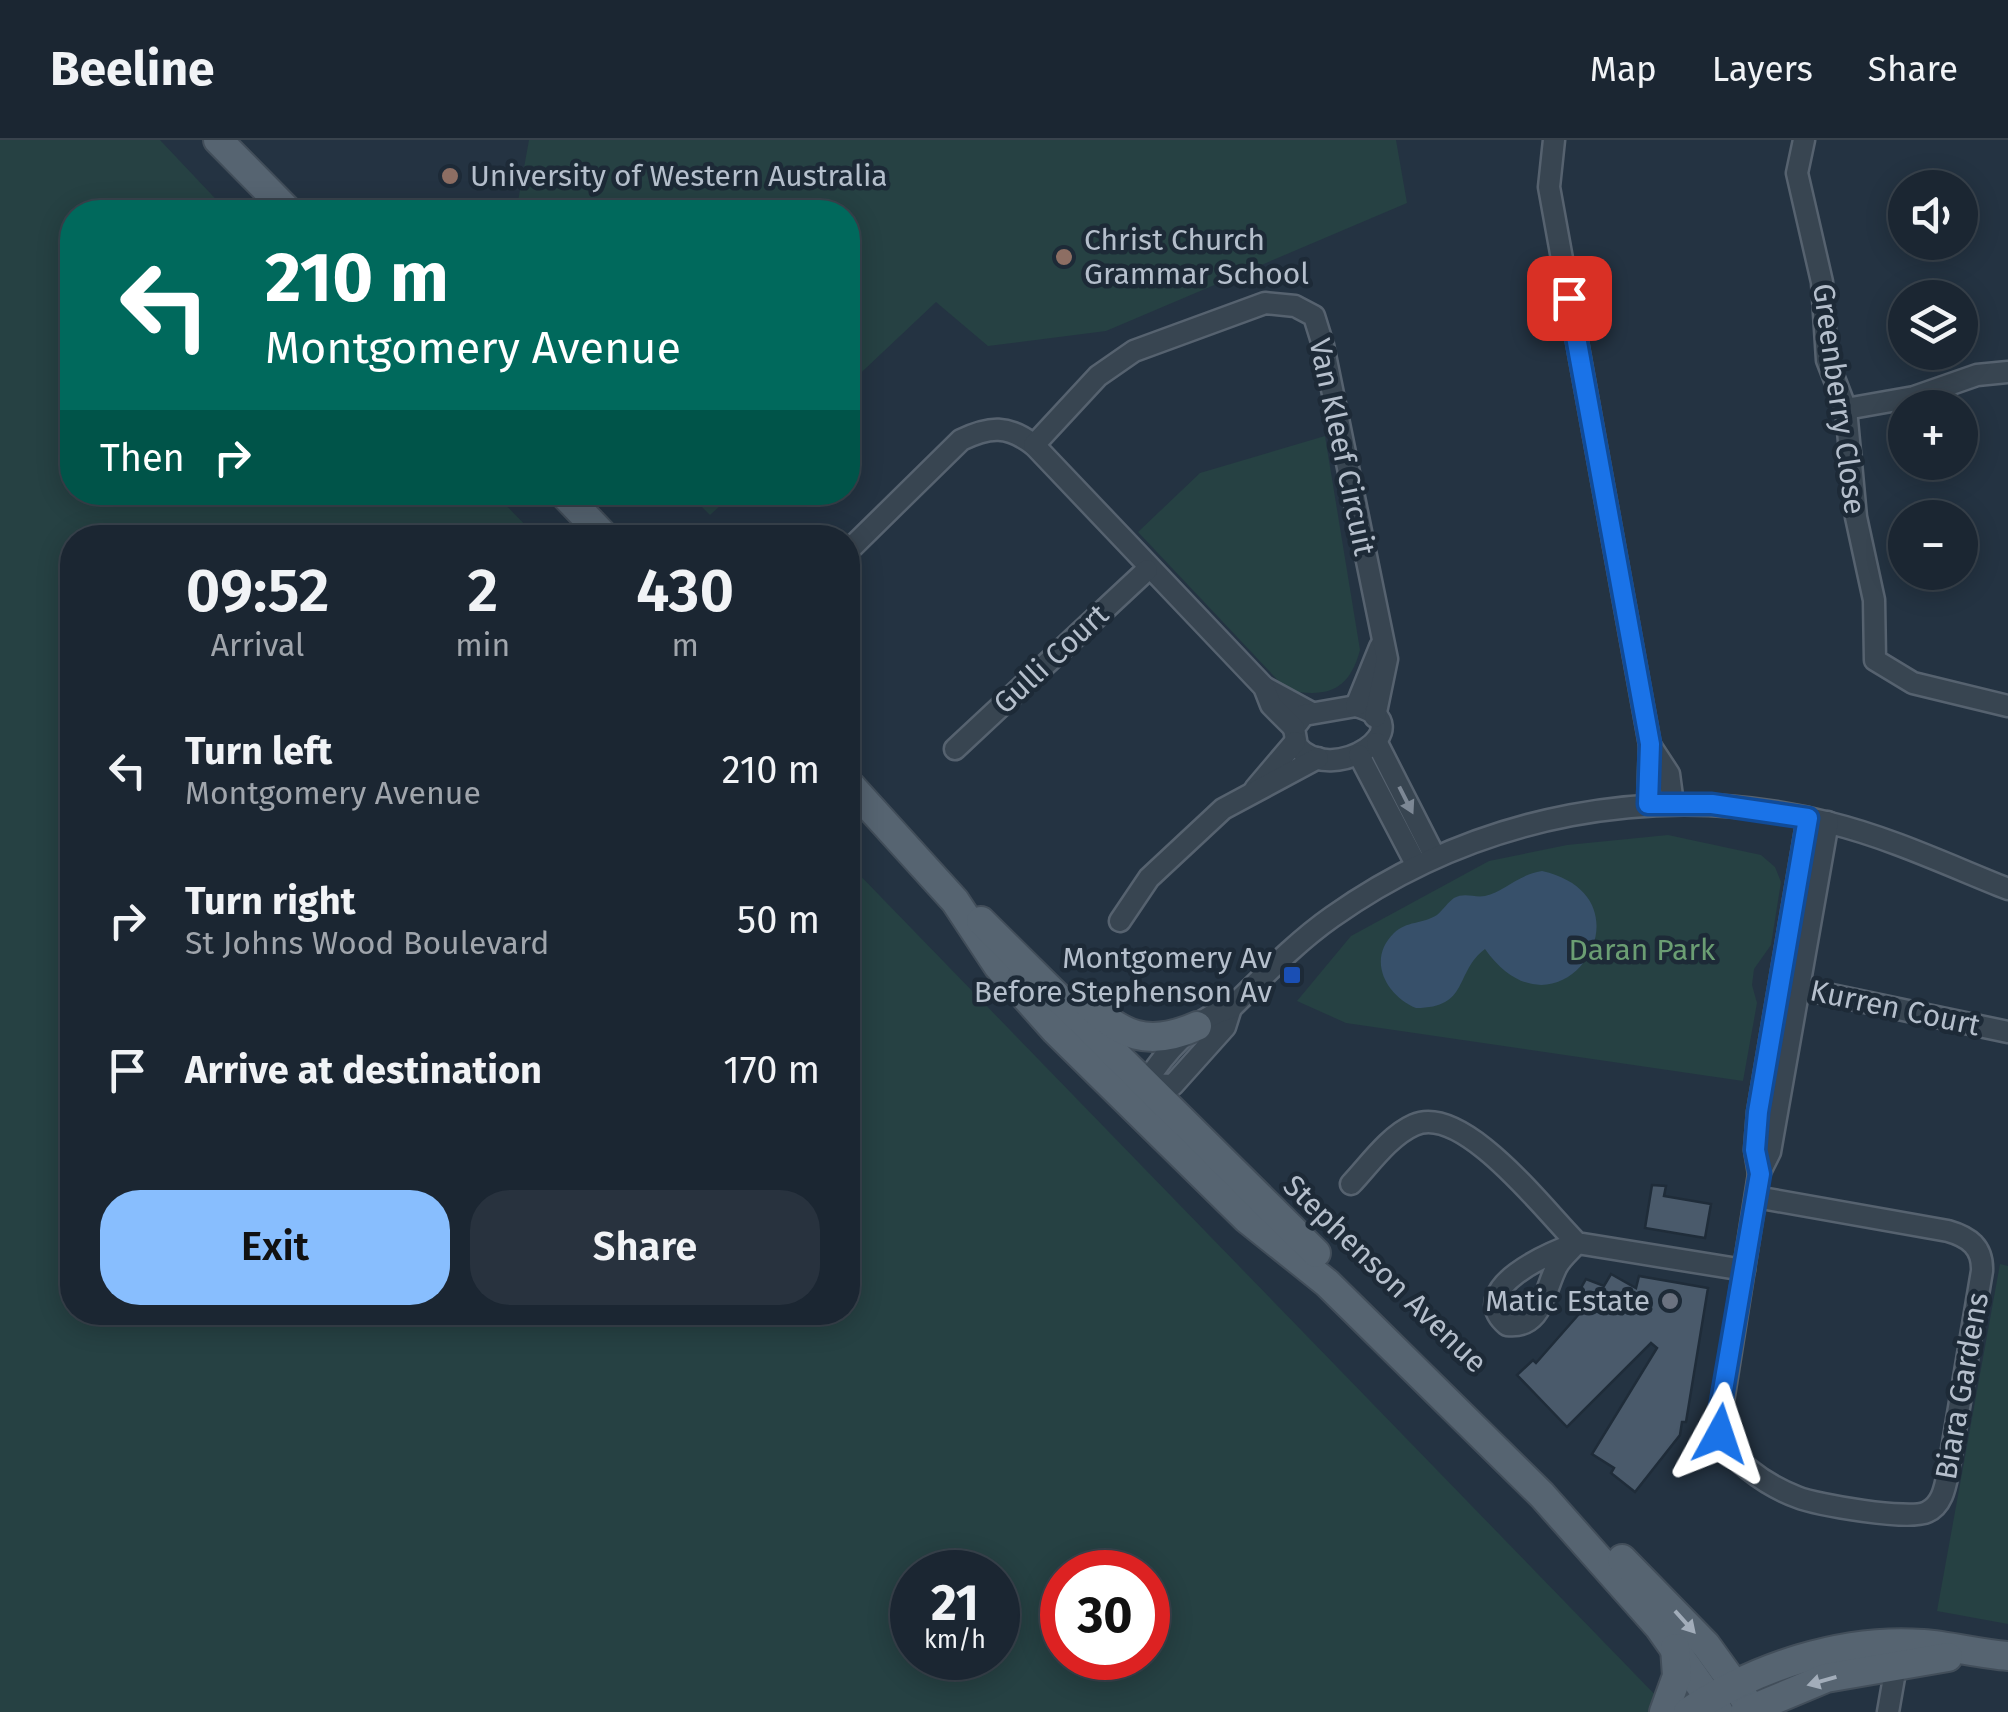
<!DOCTYPE html>
<meta charset="utf-8">
<style>
:root{--surface:#1b2632;--page:#28323e;--text:#f1f3f6;--muted:#a0a5ac;--line:#39434d;--accent:#88befe}
body{margin:0;font-family:"Fira Sans",sans-serif;background:var(--page);color:var(--text);height:100vh;display:flex;flex-direction:column;font-size:38px;white-space:nowrap}
*{box-sizing:border-box;margin:0}
p{font-size:32px;color:var(--muted)}
.icon{flex:none;width:55px;height:55px;fill:none;stroke:currentColor;stroke-width:2;stroke-linecap:round;stroke-linejoin:round}
.map{position:relative;flex:1;overflow:hidden}
.drawer{position:absolute;left:60px;top:385px;width:800px;height:800px;display:flex;flex-direction:column;background:var(--surface);border-radius:40px;box-shadow:0 5px 25px #0003,0 0 0 2px var(--line)}
.drawer>*{flex:none}
.guide{position:absolute;left:60px;top:60px;width:800px;height:305px;border-radius:40px;box-shadow:0 5px 25px #0003,0 0 0 2px var(--line);background:#00695c;color:#fff;overflow:hidden}
.fabs{position:absolute;left:1888px;top:30px;display:grid;gap:20px}
.fabs a{display:grid;place-items:center;width:90px;height:90px;border-radius:50%;background:var(--surface);box-shadow:0 5px 25px #0003,0 0 0 2px var(--line);font-size:50px}
.speed{position:absolute;left:890px;top:1410px;display:flex;gap:20px;font-size:50px;font-weight:700;text-align:center}
.speed>*{display:grid;place-content:center;width:130px;height:130px;border-radius:50%;background:var(--surface);box-shadow:0 5px 25px #0003,0 0 0 2px var(--line);line-height:1}
.speed small{font-size:25px;font-weight:400}
.speed .limit{border:15px solid #d22;background:#fff;color:#111}
.pin{position:absolute;display:grid;place-items:center;width:85px;height:85px;color:#fff;margin:-42px;border-radius:20px;box-shadow:0 5px 15px #0006}
.me{position:absolute;width:110px;margin:-55px;rotate:5deg;stroke-linejoin:round;filter:drop-shadow(0 0 8px #0008)}
.turn{display:flex;align-items:center;gap:35px;height:210px;padding:0 40px;font-size:45px}
.turn .icon{width:130px;height:130px;stroke-width:2.5}
.turn b{display:block;font-size:70px;line-height:85px}
.then{display:flex;align-items:center;height:95px;padding:0 40px;background:#0003;gap:20px;font-size:38px}
.eta{display:flex;justify-content:space-evenly;align-items:center;height:170px;text-align:center}
.eta b{font-size:60px;font-weight:600;line-height:70px}
.action{display:flex;gap:20px;margin-top:auto;padding:20px 40px}
.action a{flex:1;height:115px;border-radius:40px;background:var(--accent);color:#111;font-size:40px;font-weight:600;line-height:115px;text-align:center}
.action a+a{background:var(--page);color:var(--text)}
ul{padding:0;list-style:none}
li{display:flex;align-items:center;gap:30px;height:150px;padding:0 40px}
li div{flex:1}
li b{display:block;font-size:38px}
li em{font-style:normal}
header{display:flex;align-items:center;gap:60px;box-sizing:border-box;height:140px;padding:0 50px;background:var(--surface);border-bottom:2px solid var(--line)}
header strong{font-size:48px}
nav{display:flex;gap:55px;margin-inline-start:auto;font-size:35px}
.map>svg:first-child{display:block}
.green{fill:#264143;fill-rule:evenodd}
.water{fill:#37506a}
.building{fill:#4a5a6b;stroke:#1f2c39;stroke-width:2.5}
.lines{fill:none;stroke-linecap:round;stroke-linejoin:round}
.minor-casing{stroke:#56626f;stroke-width:25}
.major-casing{stroke:#424e5a;stroke-width:32}
.minor{stroke:#384551;stroke-width:20}
.major{stroke:#566471;stroke-width:28}
.oneway{fill:#7d8895}
.oneway2{fill:#a2adba}
.route-casing{stroke:#114b97;stroke-width:25}
.route{stroke:#1a73e8;stroke-width:18}
.education-dot{fill:#8d6e63;stroke:#1d2a37;stroke-width:4}
.transit-dot{fill:#1a4fb4;stroke:#1d2a37;stroke-width:4}
.worship-dot{fill:#6b7280;stroke:#1d2a37;stroke-width:4}
.labels{text-anchor:middle;dominant-baseline:central;stroke-width:9;stroke-linejoin:round;paint-order:stroke}
.poi-label{font-size:30px;fill:#b5bfcc;stroke:#1d2a37;text-anchor:start}
.street-label{font-size:30px;fill:#b5bfcc;stroke:#1d2a37}
.park-label{font-size:30px;fill:#6b9e73;stroke:#1d2a37}
</style>
<header>
<strong>Beeline</strong>
<nav><a>Map</a><a>Layers</a><a>Share</a></nav>
</header>
<div class="map">
<svg width="2008" height="1572" viewBox="0 0 2008 1572">
<rect width="100%" height="100%" fill="#243342"/>
<g class="green">
<path d="M0,0H160L228,72H72V352L494,353L537,397L72,398V1172H848V723L1663,1563L1652,1572H0ZM912,1432H998V1518H912ZM1062,1432H1148V1518H1062Z"/>
<polygon points="529,0 1396,0 1407,63 1106,191 988,206 936,162 848,245 848,72 516,72"/>
<path d="M1325,296L1360,510C1349,551 1327,558 1287,550L1138,392L1200,333Z"/>
<polygon points="688,353 734,353 710,375"/>
<polygon points="1668,695 1761,715 1775,727 1781,742 1771,805 1754,829 1752,845 1757,863 1743,941 1346,883 1297,861 1351,796 1489,721 1567,705"/>
<polygon points="2000,1124 2008,1126 2008,1484 1937,1471"/>
</g>
<path class="water" d="M1542,731C1661,758 1559,914 1485,809C1454,832 1470,868 1416,868C1387,856 1366,820 1394,793C1406,781 1423,784 1437,775C1443,770 1448,762 1454,758C1465,752 1474,758 1485,756C1504,752 1517,735 1542,731Z"/>
<g class="building">
<polygon points="1652,1045 1666,1046 1664,1056 1711,1064 1705,1098 1645,1088"/>
<polygon points="1611,1134 1636,1148 1639,1136 1708,1148 1686,1282 1682,1282 1680,1295 1635,1352 1611,1333 1614,1328 1592,1314 1657,1208 1651,1203 1567,1287 1517,1235 1533,1220 1536,1223 1579,1174 1572,1164 1586,1139 1604,1146"/>
</g>
<g class="lines">
<g class="minor-casing">
<g id="minor">
<polyline points="1554,0 1549,47 1650,605 1648,664"/>
<polyline points="1804,0 1797,33 1822,142 1827,220 1846,269 1856,377 1874,460 1875,520 1913,543 2008,566"/>
<polyline points="1846,269 1914,257 1977,235 2008,232"/>
<path d="M848,411L961,300C990,286 1008,285 1034,305"/>
<polyline points="1264,547 1310,572"/>
<path d="M1356,566C1427,585 1332,648 1297,606L1294,588L1304,575Z"/>
<polyline points="1356,566 1380,507"/>
<polyline points="1294,588 1271,565 1264,547 1034,305 1098,236 1134,211 1265,163 1295,166 1314,176 1323,205 1387,519 1375,577"/>
<polyline points="1377,603 1435,717"/>
<polyline points="1650,605 1669,634 1673,664"/>
<polyline points="955,609 1147,430"/>
<polyline points="1359,615 1417,726"/>
<polyline points="1255,649 1295,602"/>
<polyline points="1120,781 1149,738 1223,669 1318,618"/>
<polyline points="1784,845 2008,892"/>
<path d="M1143,944L1173,945L1225,887L1231,868C1263,837 1295,803 1332,777C1476,675 1659,639 1830,683C1891,698 1950,726 2008,749"/>
<path d="M1148,954L1144,945C1164,914 1195,877 1231,868"/>
<polyline points="1759,1034 1755,1010 1758,972 1808,678"/>
<path d="M1351,1044C1369,1025 1389,996 1414,985C1463,963 1544,1070 1577,1103C1552,1112 1464,1148 1507,1185C1542,1189 1544,1152 1556,1128C1560,1119 1570,1111 1577,1103L1744,1130"/>
<path d="M1756,1057L1948,1091C1969,1097 1983,1107 1982,1131L1948,1333C1945,1348 1942,1365 1927,1372C1910,1381 1817,1365 1797,1357C1768,1346 1724,1318 1719,1287L1759,1034L1770,1012L1828,682"/>
<polyline points="1888,1572 1896,1526"/>
</g>
</g>
<g class="major-casing">
<g id="major">
<polyline points="218,0 289,72"/>
<polyline points="562,352 606,398"/>
<polyline points="848,643 955,761 998,826 1055,890 1247,1079 1327,1143 1542,1355 1659,1487 1719,1572"/>
<polyline points="981,781 1316,1113"/>
<path d="M1084,860C1121,896 1148,908 1197,886"/>
<polyline points="1622,1419 1706,1505 1752,1569"/>
<polyline points="1664,1572 1677,1536 1675,1508"/>
<path d="M1688,1572C1755,1527 1842,1498 1923,1504C1951,1506 1980,1514 2008,1516"/>
<polyline points="1745,1572 1826,1538 1948,1517"/>
</g>
</g>
<use href="#minor" class="minor"/>
<use href="#major" class="major"/>
</g>
<defs><path id="oneway-solid" d="M-6-.8H1V-3.2L6.5 0L1 3.2V.8H-6Z" transform="scale(2.5)"/></defs>
<use class="oneway" href="#oneway-solid" transform="translate(1406 660) rotate(63)"/>
<g class="oneway2">
<use href="#oneway-solid" transform="translate(1685 1482) rotate(48)"/>
<use href="#oneway-solid" transform="translate(1822 1541) rotate(164)"/>
</g>
<g class="lines">
<g class="route-casing">
<polyline id="route" points="1569,158 1650,604 1648,664 1712,664 1808,678 1758,972 1755,1010 1760,1034 1719,1274 1720,1294"/>
</g>
<use href="#route" class="route"/>
</g>
<g class="education-dot">
<circle cx="450" cy="36" r="10"/>
<circle cx="1064" cy="117" r="10"/>
</g>
<rect class="transit-dot" x="1282" y="825" width="20" height="20" rx="5"/>
<circle class="worship-dot" cx="1670" cy="1161" r="10"/>
<g class="labels">
<g class="poi-label">
<text x="470" y="36">University of Western Australia</text>
<text x="1084" y="100">Christ Church<tspan x="1084" dy="34">Grammar School</tspan></text>
<text x="1272" y="818" text-anchor="end">Montgomery Av<tspan x="1272" dy="34">Before Stephenson Av</tspan></text>
<text x="1650" y="1161" text-anchor="end">Matic Estate</text>
</g>
<g class="street-label">
<text transform="translate(1839 259) rotate(82)">Greenberry Close</text>
<text transform="translate(1342 307) rotate(78)">Van Kleef Circuit</text>
<text transform="translate(1051 519) rotate(-43)">Gulli Court</text>
<text transform="translate(1895 868) rotate(12)">Kurren Court</text>
<text transform="translate(1385 1134) rotate(44)">Stephenson Avenue</text>
<text transform="translate(1962 1246) rotate(-80)">Biara Gardens</text>
</g>
<g class="park-label">
<text x="1642" y="810">Daran Park</text>
</g>
</g>
</svg>
<div class="fabs">
<a><svg class="icon" aria-label="sound" viewBox="0 0 24 24"><path d="M4 9h4l5-4v14l-5-4H4zM17 9q2 3 0 6"/></svg></a>
<a><svg class="icon" aria-label="layers" viewBox="0 0 24 24"><path d="M12 4l9 5-9 5-9-5zM3 14l9 5 9-5"/></svg></a>
<a>+</a>
<a>−</a>
</div>
<div class="speed"><div>21<small>km/h</small></div><div class="limit">30</div></div>
<div class="pin" style="left:1569px;top:158px;background:#d93025"><svg class="icon" aria-label="arrive" viewBox="0 0 24 24"><path d="M6 21V4h12l-3 4 3 4H6"/></svg></div>
<svg class="me" style="left:1720px;top:1294px" viewBox="-20 -20 40 40"><path d="M0-17L14 15 0 8-14 15z" fill="#1a73e8" stroke="#fff" stroke-width="4"/></svg>
<div class="guide">
<div class="turn"><svg class="icon" aria-label="left" viewBox="0 0 24 24"><path d="M17 20v-9H6M10 6l-5 5 5 5"/></svg><div><b>210 m</b>Montgomery Avenue</div></div>
<div class="then">Then<svg class="icon" aria-label="right" viewBox="0 0 24 24"><path d="M7 20v-9h11M14 6l5 5-5 5"/></svg></div>
</div>
<section class="drawer">
<div class="eta">
<div><b>09:52</b><p>Arrival</p></div>
<div><b>2</b><p>min</p></div>
<div><b>430</b><p>m</p></div>
</div>
<ul>
<li><svg class="icon" aria-label="left" viewBox="0 0 24 24"><path d="M17 20v-9H6M10 6l-5 5 5 5"/></svg><div><b>Turn left</b><p>Montgomery Avenue</p></div><em>210 m</em></li>
<li><svg class="icon" aria-label="right" viewBox="0 0 24 24"><path d="M7 20v-9h11M14 6l5 5-5 5"/></svg><div><b>Turn right</b><p>St Johns Wood Boulevard</p></div><em>50 m</em></li>
<li><svg class="icon" aria-label="arrive" viewBox="0 0 24 24"><path d="M6 21V4h12l-3 4 3 4H6"/></svg><div><b>Arrive at destination</b></div><em>170 m</em></li>
</ul>
<div class="action"><a>Exit</a><a>Share</a></div>
</section>
</div>
